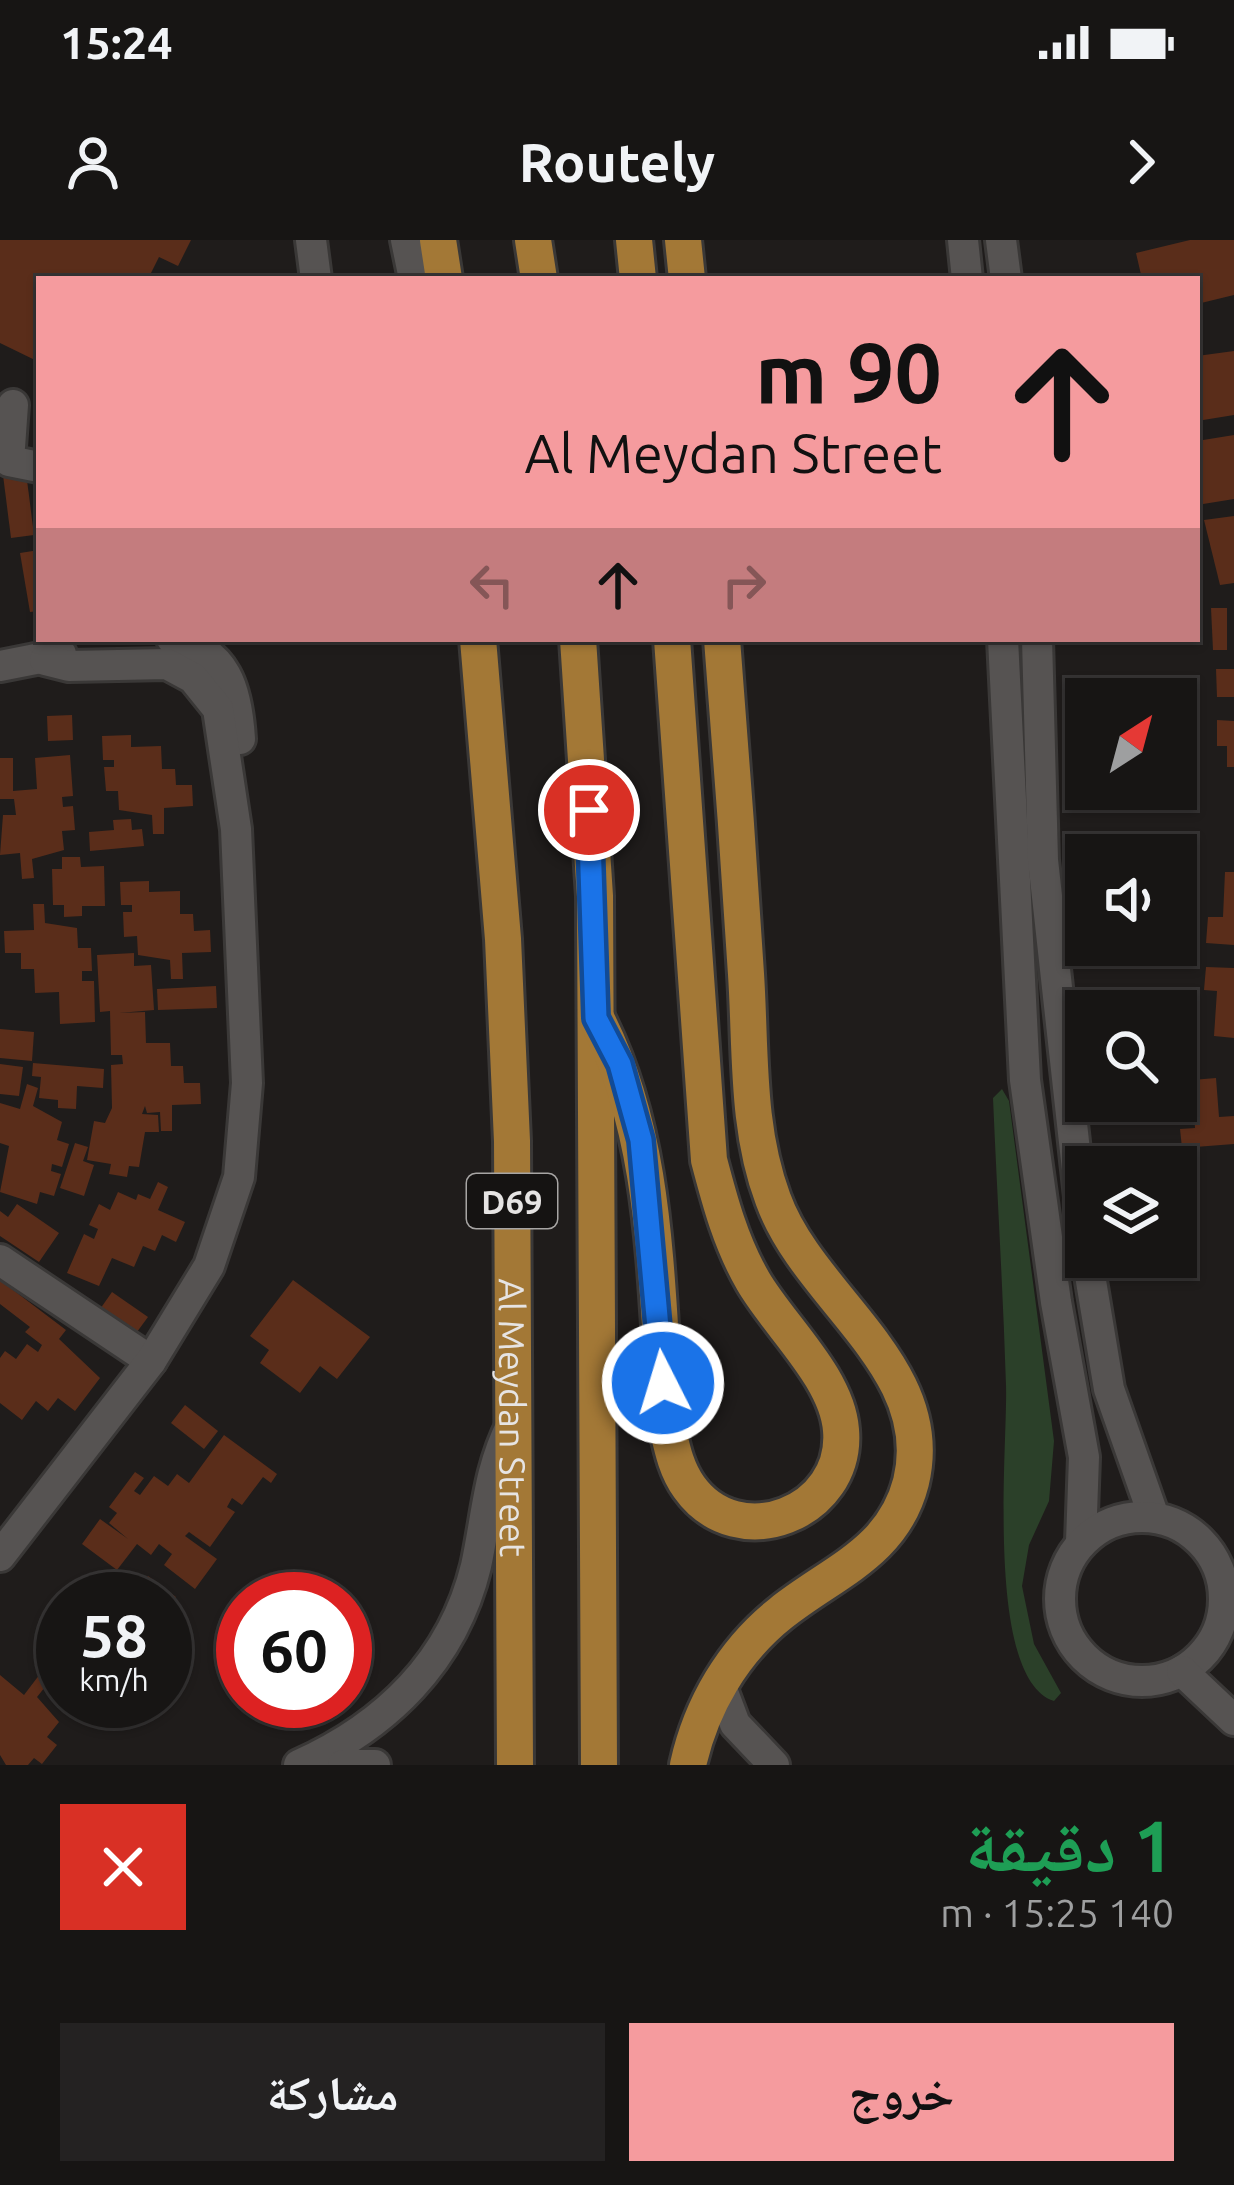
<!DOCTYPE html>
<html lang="ar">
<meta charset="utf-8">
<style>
:root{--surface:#171514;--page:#242222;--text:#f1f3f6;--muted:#9e9fa0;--line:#363434;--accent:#f59b9e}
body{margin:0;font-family:Ubuntu,"Noto Naskh Arabic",sans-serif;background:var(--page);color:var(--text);direction:rtl;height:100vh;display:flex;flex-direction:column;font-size:45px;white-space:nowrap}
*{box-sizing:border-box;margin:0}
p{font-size:39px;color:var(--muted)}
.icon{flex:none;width:66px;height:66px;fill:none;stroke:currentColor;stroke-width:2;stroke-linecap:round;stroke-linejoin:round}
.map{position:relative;height:1525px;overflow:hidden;direction:ltr}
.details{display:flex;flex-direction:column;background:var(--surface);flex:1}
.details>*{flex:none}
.hud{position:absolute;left:36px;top:36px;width:1164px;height:366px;border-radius:0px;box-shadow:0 3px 9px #0004,0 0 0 3px var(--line);direction:rtl;background:#f59b9e;color:#111;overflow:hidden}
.needle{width:78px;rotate:36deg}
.tools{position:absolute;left:1065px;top:438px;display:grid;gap:24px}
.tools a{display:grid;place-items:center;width:132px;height:132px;border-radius:0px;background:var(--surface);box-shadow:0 3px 9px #0004,0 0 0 3px var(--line);font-size:60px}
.speed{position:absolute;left:36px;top:1332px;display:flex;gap:24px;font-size:60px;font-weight:700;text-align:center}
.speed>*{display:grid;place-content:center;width:156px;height:156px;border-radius:50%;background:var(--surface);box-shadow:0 3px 9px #0004,0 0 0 3px var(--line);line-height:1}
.speed small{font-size:30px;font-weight:400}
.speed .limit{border:18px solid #d22;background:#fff;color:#111}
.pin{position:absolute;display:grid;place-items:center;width:102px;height:102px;color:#fff;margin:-51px;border:6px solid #fff;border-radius:50%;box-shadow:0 3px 12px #0007}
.me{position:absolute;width:132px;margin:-66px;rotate:355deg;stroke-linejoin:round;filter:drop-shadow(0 0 9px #0008)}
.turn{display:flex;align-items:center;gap:42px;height:252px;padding:0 60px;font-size:54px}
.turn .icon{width:156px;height:156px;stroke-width:2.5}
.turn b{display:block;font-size:84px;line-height:102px}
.lanes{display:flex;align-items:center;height:114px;padding:0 60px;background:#0003;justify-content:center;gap:60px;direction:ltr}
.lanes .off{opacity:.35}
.round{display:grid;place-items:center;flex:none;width:126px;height:126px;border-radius:0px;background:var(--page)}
.summary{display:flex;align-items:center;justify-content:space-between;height:204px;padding:0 60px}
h1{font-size:72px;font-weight:700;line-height:90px;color:#1e9e55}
.cta{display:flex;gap:24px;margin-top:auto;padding:24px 60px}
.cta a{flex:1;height:138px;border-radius:0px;background:var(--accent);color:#111;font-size:48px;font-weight:700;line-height:138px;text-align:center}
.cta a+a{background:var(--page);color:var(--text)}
.status{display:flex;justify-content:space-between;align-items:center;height:84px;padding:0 60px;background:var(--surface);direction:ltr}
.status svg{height:33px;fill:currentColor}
header{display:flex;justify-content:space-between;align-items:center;height:156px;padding:0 60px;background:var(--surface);font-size:54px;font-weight:700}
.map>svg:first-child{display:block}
.green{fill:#2b4029}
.building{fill:#5a2d1a}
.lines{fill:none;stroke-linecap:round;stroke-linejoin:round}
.minor-casing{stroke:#3a3837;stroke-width:36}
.major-casing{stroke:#3a3837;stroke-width:42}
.minor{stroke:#565352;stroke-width:30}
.major{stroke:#a37836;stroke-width:36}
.route-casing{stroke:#114b97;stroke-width:30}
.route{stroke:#1a73e8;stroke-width:21}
.labels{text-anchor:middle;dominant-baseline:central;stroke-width:12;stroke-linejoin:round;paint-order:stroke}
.shield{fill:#151312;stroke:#a7a5a4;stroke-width:3}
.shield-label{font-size:33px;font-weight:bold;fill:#e6e4e3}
.street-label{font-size:36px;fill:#e6e4e3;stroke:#151312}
</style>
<div class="status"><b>15:24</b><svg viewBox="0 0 49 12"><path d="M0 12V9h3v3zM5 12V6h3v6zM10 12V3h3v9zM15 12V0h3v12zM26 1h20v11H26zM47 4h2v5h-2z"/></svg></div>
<header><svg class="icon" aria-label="forward" viewBox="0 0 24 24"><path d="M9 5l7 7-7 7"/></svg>Routely<svg class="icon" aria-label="person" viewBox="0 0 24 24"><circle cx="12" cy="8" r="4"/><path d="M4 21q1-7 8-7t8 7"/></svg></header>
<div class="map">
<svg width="1234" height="1525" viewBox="0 0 1234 1525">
<rect width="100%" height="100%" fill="#1f1c1b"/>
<path class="green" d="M1002,849L1009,861L1054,1201L1049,1261L1029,1305L1022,1346L1034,1404L1061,1453L1054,1461C984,1438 1008,1205 1006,1145C1003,1049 997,954 993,858Z"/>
<g class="building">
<polygon points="0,0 191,0 178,26 159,17 148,39 39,39 39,122 0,103"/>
<polygon points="1190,0 1234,0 1234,55 1197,64 1197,39 1142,39 1136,13"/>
<polygon points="1234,111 1234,175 1197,181 1197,116"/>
<polygon points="1234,195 1234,259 1197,265 1197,201"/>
<polygon points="26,232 34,295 11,298 3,235"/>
<polygon points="1234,276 1234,343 1220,345 1204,280"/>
<polygon points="39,310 39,371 30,372 20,313"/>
<polygon points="1211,368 1227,368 1227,410 1213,410"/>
<polygon points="1216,429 1234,429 1234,457 1217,457"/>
<polygon points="72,475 73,500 48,501 47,476"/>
<polygon points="1217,480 1234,481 1234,527 1227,527 1227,506 1217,506"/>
<polygon points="131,495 131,507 161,506 162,529 175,529 176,545 192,545 193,566 164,568 164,594 153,594 152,575 119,570 118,551 106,551 104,527 114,527 114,520 103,520 102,496"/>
<polygon points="70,515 73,556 62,557 63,567 73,566 75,590 62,591 64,610 32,619 34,638 22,639 20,613 0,615 3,575 16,575 14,559 0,559 0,518 13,518 13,551 37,549 35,518"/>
<polygon points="131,579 132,590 142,589 144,606 90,611 89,592 114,590 113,580"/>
<polygon points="62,617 80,617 81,627 104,626 105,666 82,666 82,676 64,677 64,665 53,665 52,629 62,629"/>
<polygon points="1225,632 1234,632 1234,705 1206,703 1208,677 1223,677"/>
<polygon points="149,641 149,652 180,651 180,674 193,674 194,691 210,690 211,712 182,713 183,739 171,739 170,720 138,715 137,696 124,697 123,672 132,672 132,665 121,665 120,642"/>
<polygon points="33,664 44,664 45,683 77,688 78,708 91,708 92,731 82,731 82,741 94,741 95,782 60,784 59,752 35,753 34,729 21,729 21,713 5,713 4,691 34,690"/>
<polygon points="134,713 134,726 151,725 154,770 119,773 145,772 146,803 170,803 171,826 183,826 184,843 200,843 201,864 172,865 172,891 161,891 160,872 147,873 145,866 142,874 158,875 159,892 145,892 139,927 129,926 127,937 109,934 111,924 87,920 94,881 105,883 112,868 111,825 123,824 122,815 111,815 110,771 100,772 97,715"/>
<polygon points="1206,727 1234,728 1234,798 1214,796 1217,751 1204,750"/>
<polygon points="216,746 217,768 158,770 157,749"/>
<polygon points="1181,762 1194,763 1193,801 1180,801"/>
<polygon points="0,789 34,792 32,821 0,818"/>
<polygon points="33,823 104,829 103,848 77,846 76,869 58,868 58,860 39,858 41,837 32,836"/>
<polygon points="0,824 23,827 19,856 0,854"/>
<polygon points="1216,838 1219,877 1234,876 1234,904 1182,908 1180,889 1195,888 1192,840"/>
<polygon points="27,844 38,848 33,866 62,882 57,900 69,904 62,927 52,924 51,931 61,934 54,956 40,952 37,964 0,952 9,906 0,903 0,863 20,869"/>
<polygon points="75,903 88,907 83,921 94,925 84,956 60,948"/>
<polygon points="158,942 168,947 158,970 185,982 176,1002 162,995 155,1011 143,1006 134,1027 112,1018 99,1046 67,1033 84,994 94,999 98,989 89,985 99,964 110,970 118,952 136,960 138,954 150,959"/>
<polygon points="17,964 59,993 39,1022 0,996 0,971 8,977"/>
<polygon points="0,1040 66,1090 59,1099 100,1138 75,1171 58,1158 48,1171 36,1161 22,1180 0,1163 0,1118 5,1111 16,1119 27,1104 38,1112 42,1105 25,1092 30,1087 0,1064"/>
<polygon points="293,1040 370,1097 337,1139 320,1126 300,1153 260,1123 269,1110 250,1096"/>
<polygon points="112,1052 148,1077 134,1096 98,1072"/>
<polygon points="185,1165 218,1191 204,1209 171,1183"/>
<polygon points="224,1195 277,1234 271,1243 263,1237 242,1265 232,1258 227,1267 235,1272 210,1307 189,1292 185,1296 217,1319 195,1349 164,1325 172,1314 159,1304 151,1315 137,1304 117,1330 82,1304 100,1279 128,1299 109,1283 117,1273 109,1267 135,1232 144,1238 134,1251 140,1255 154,1236 168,1246 177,1234 189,1243"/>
<polygon points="148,1336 176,1357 165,1372 165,1359 131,1359"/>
<polygon points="40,1434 49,1442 37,1457 59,1482 47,1497 57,1505 42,1524 34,1518 28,1525 6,1525 0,1515 0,1435 24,1455"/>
<polygon points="56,1461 112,1461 99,1480 79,1465 73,1474"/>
</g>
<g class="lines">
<g class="minor-casing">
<g id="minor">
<polyline points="311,0 316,39"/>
<polyline points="406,0 414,39"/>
<polyline points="963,0 967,39"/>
<polyline points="1001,0 1006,39"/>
<polyline points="13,165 9,221 39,227"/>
<path d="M172,399C227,410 237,450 240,499"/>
<polyline points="1003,399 1025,840 1056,1062 1084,1217 1081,1302"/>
<polyline points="1037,399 1043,620 1086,1011"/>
<polyline points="0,426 61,414"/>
<polyline points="1087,1017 1109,1149 1154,1277"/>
<polyline points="0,1020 151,1121"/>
<circle cx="1142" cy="1359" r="82"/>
<polyline points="0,1316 151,1121 209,1026 239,937 247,843 236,589 218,469 193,438 167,424 69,426 45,420"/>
<polyline points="1182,1431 1234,1480"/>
<polyline points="720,1444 735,1484 774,1525"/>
<path d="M299,1525C386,1486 453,1421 476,1326C487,1276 488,1231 512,1184"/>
<polyline points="343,1525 375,1525"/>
</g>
</g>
<g class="major-casing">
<g id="major">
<polyline points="438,0 444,39"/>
<polyline points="533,0 539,39"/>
<polyline points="634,0 638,39"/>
<polyline points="683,0 687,39"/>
<path id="s1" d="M478,399L503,699L512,901L515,1525"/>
<polyline points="578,399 595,656 599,1525"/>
<path d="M596,778C660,902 655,1050 667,1186C672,1208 676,1229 689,1247C738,1316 848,1273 841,1190C837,1137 779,1086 753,1041C731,1003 720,962 709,920L672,399"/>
<path d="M688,1525C701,1466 733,1411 781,1373C832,1332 893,1313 911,1242C939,1127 809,1059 773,959C746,887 751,810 746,734C739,622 731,511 722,399"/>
</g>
</g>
<use href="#minor" class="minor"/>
<use href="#major" class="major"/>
</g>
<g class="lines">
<g class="route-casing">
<polyline id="route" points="589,570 596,778 620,824 641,900 663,1143"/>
</g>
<use href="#route" class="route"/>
</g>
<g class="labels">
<rect class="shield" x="467" y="934" width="90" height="54" rx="9"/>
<g class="shield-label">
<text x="512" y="961">D69</text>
</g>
<g class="street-label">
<text stroke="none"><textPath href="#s1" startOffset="780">Al Meydan Street</textPath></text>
</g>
</g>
</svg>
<div class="tools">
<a><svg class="needle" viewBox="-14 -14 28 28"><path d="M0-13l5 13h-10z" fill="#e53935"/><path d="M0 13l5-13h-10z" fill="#9e9fa0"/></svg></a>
<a><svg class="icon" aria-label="sound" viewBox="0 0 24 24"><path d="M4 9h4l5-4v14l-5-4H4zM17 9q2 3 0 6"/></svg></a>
<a><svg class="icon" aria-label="search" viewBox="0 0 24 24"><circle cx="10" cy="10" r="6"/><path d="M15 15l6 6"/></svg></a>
<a><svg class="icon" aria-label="layers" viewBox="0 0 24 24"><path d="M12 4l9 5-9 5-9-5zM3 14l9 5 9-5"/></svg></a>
</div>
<div class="speed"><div>58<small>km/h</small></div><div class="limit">60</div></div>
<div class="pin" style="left:589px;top:570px;background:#d93025"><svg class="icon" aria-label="arrive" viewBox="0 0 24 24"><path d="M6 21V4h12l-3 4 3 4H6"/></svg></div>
<svg class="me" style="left:663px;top:1143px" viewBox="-20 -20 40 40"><circle r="17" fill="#1a73e8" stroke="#fff" stroke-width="3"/><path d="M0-11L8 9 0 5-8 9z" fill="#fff"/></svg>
<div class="hud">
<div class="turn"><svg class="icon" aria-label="ahead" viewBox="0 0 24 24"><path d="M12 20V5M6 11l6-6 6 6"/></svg><div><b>90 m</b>Al Meydan Street</div></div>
<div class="lanes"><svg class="icon off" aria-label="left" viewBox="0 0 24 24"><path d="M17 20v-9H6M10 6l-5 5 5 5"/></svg><svg class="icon" aria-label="ahead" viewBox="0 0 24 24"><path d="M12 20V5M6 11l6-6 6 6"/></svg><svg class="icon off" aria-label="right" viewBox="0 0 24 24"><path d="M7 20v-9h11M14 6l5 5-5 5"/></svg></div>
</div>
</div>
<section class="details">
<div class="summary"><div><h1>1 دقيقة</h1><p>140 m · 15:25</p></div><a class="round" style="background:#d93025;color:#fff"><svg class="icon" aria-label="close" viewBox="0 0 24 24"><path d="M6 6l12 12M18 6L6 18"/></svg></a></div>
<div class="cta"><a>خروج</a><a>مشاركة</a></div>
</section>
